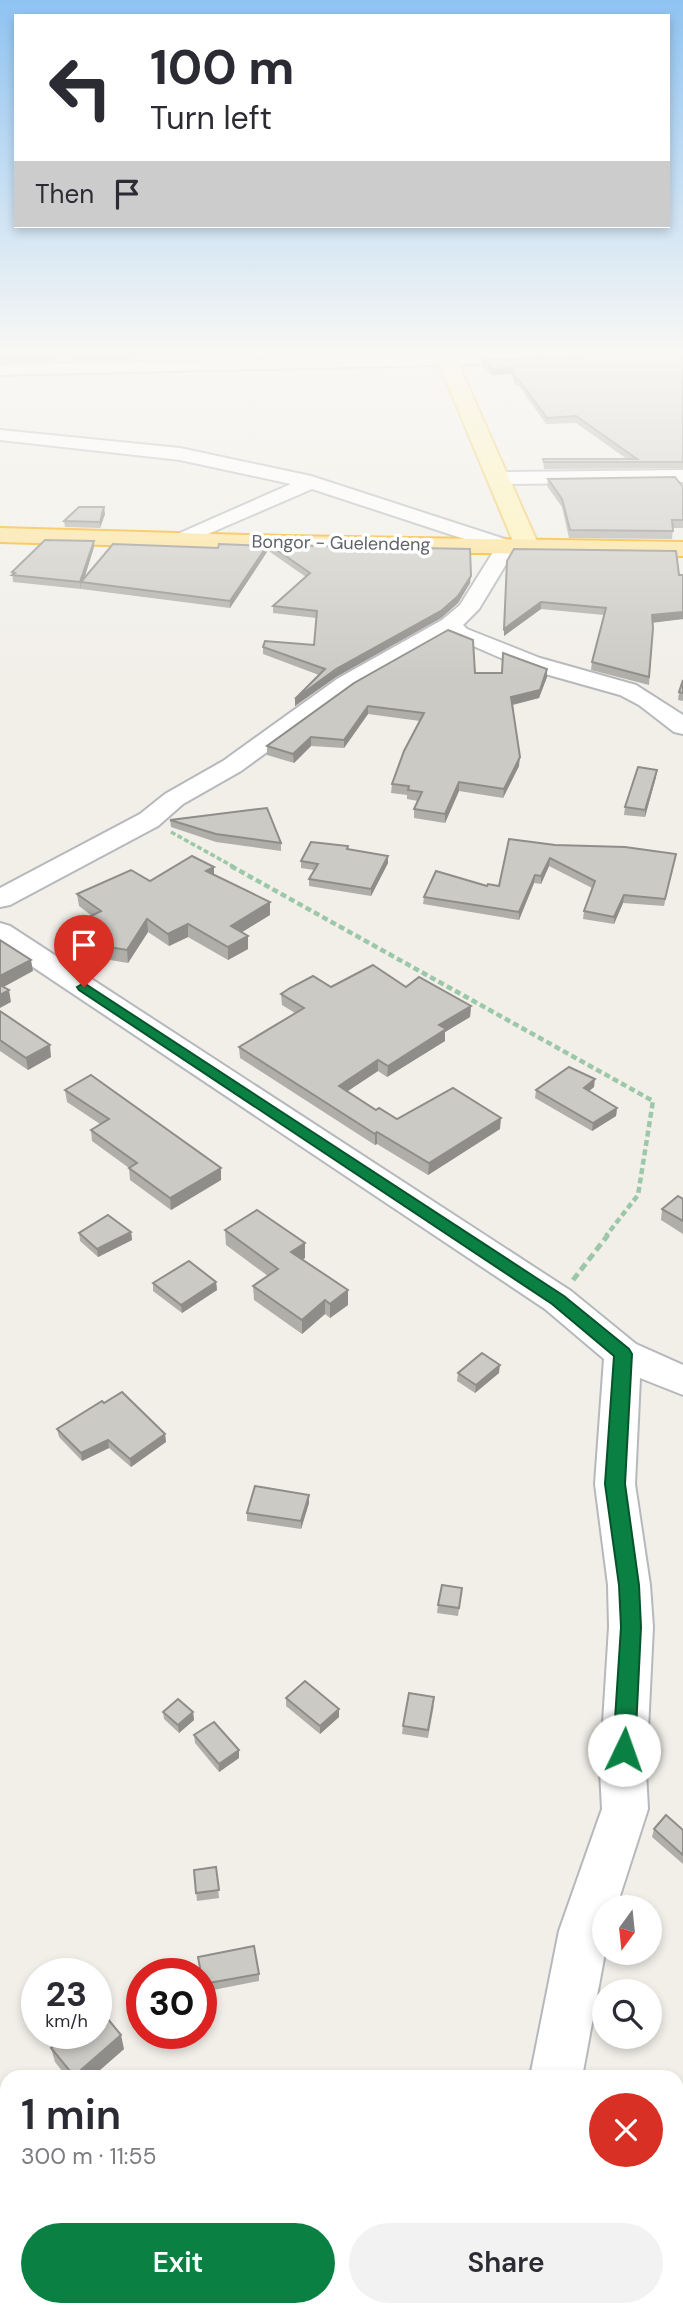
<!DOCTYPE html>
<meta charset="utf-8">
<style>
:root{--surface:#fff;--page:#f2f2f3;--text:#2b2b33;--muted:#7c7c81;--accent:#0b8043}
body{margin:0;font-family:"DM Sans",sans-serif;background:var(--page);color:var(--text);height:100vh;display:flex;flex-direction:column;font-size:26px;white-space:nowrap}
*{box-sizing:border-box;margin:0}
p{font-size:23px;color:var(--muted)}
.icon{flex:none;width:38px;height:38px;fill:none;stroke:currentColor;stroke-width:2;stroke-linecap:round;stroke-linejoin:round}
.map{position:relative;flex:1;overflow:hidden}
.panel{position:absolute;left:0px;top:2070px;width:684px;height:247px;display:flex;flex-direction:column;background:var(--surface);border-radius:21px 21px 0 0;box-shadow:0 4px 10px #0003}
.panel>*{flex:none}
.hud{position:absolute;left:14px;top:14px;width:656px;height:214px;border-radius:0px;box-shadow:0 4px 10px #0003;background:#fff;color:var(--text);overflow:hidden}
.needle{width:46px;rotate:195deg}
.tools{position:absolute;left:592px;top:1895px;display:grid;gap:14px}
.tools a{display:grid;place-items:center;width:70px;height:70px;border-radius:50%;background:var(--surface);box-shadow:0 4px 10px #0003;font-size:35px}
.speed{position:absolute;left:21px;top:1958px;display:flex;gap:14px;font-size:35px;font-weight:700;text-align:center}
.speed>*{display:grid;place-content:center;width:91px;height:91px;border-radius:50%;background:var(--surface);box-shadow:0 4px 10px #0003;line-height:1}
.speed small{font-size:18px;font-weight:400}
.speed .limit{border:10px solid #d22;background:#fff;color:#111}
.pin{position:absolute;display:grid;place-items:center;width:60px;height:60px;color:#fff;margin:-72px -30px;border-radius:50% 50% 50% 0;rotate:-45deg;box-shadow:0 0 7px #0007}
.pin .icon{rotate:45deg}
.me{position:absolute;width:77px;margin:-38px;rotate:3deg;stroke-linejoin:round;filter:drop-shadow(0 0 5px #0008)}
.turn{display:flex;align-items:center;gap:24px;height:147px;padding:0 21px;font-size:32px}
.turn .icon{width:91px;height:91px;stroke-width:2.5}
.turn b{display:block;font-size:49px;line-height:60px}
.then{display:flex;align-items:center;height:66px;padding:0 21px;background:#0003;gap:14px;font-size:26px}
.round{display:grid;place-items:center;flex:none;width:74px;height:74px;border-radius:37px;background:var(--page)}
.overview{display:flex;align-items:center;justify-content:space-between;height:119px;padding:0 21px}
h1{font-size:42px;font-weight:600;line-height:52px}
.button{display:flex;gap:14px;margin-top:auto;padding:14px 21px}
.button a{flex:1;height:80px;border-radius:42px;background:var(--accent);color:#fff;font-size:28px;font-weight:600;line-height:80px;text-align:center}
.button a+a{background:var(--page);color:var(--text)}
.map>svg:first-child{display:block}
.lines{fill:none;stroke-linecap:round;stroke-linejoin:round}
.minor-casing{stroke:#b5b8bc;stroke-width:4}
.major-casing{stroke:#f2c960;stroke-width:4}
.highway-casing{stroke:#f9ab00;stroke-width:4}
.path-far2{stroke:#9cc7a9;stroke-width:3.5;stroke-dasharray:5 2.5;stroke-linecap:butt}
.path-far1{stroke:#9cc7a9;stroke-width:4.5;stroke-dasharray:6 3.5;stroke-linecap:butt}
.path{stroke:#9cc7a9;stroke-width:5;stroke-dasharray:8 4.5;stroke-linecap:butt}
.minor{fill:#fff;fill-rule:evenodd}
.major{fill:#fff2af;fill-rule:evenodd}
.highway{fill:#fde293;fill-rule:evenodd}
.wall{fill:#afaea9}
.shaded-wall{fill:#8f8d8a}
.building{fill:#cccac5;stroke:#8f8d8a;stroke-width:2}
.route{fill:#0b8043;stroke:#07532c;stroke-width:2}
.labels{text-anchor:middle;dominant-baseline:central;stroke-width:7;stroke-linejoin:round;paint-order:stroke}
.far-street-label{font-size:18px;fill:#5f6368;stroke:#fff}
</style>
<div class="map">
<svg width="683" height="2316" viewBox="0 0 683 2316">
<rect width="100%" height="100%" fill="#f1efe8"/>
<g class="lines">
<g class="minor-casing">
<g id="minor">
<polygon points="586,354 578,359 447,365 439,360 447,355 461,354"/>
<polygon points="428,356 434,357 436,361 434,365 0,375 0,365"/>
<polygon points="0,430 180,448 311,476 514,542 517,546 479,609 463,625 467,629 540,658 636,685 683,715 683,734 674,732 639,705 620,695 524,668 448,635 353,689 241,771 183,804 158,826 10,905 0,907 0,888 140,814 165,794 223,761 337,679 442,620 460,605 495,549 312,489 180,546 173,544 170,540 173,536 291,484 180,460 0,440"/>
<polygon points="683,470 683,482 500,484 490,478 500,472"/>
<polygon points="0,923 10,926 571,1291 636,1344 683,1365 683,1395 640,1378 635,1484 650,1585 653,1627 646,1771 648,1809 616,1908 604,1908 605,1953 582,2077 530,2077 559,1931 602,1809 600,1771 609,1627 608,1585 595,1484 604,1359 545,1309 0,945"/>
<polygon points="443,2310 544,2310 544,2316 440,2316"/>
</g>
</g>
<g class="major-casing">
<polygon id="major" points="435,354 454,354 539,546 535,551 519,551 515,546"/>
</g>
<g class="highway-casing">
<polygon id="highway" points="0,528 286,536 683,542 683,556 286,550 0,542"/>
</g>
<polyline class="path-far2" points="171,832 234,867"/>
<polyline class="path-far1" points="231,866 653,1101 638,1195 606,1236"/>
<polyline class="path" points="573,1280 608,1235"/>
<use href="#minor" class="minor"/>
<use href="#major" class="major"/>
<use href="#highway" class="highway"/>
</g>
<g class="wall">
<polygon points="0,354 62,354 55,361 0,362"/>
<polygon points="71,354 297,354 73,361"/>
<polygon points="683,354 683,468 544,469 543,459 627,459 576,423 546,424 519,386 515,386 512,374 491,375 483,366 483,360 579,356"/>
<polygon points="548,479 683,487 683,528 673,528 672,539 569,538 562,507 547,486"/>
<polygon points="105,514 100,528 65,527 64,521"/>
<polygon points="270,545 470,583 458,603 441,618 336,677 295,706 295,699 319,675 263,654 263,647 314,645 316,618 273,613 273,606 306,577 270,552"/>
<polygon points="267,546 267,552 230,608 81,589 81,588 81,589 13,582 12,572 94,547 84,578 218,548"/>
<polygon points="507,561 683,575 683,619 653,622 653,628 649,685 591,670 592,662 604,615 541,609 504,636"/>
<polygon points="475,673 547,677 539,698 513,705 519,766 503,798 459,791 445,823 414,818 414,809 418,801 407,799 407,795 391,793 392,784 420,721 368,714 344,748 311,746 294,763 267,755 267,746 354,683"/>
<polygon points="683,680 683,701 678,700 679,692"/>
<polygon points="656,777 645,817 624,815 625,807"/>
<polygon points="170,820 281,843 281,851 216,842 171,827"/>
<polygon points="555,845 676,854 664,906 623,903 614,924 583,919 584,911 592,888 549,866 541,884 534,883 519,920 423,904 424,897 487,886 499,886"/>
<polygon points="348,846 348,850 388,863 371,896 309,886 309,879 314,870 301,868 301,861"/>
<polygon points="214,875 270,902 270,915 242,932 248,936 248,949 228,960 188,937 169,946 148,932 128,963 98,958 97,947 79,936 77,923 92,916 79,906 77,894 150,881"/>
<polygon points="331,987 406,987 471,1006 470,1017 445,1032 445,1041 387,1077 378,1071 347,1091 376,1110 397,1119 500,1129 428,1175 377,1144 375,1145 240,1058 239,1047 295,1013 282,1005 281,994"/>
<polygon points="0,1011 51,1057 28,1070 0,1051"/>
<polygon points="594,1087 589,1091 617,1108 616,1116 592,1131 535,1098 536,1090"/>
<polygon points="65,1090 221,1180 171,1210 130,1180 129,1168 92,1141 91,1130 100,1124 67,1102"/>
<polygon points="683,1199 683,1234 661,1220 662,1209"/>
<polygon points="225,1230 305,1258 302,1259 348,1290 348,1305 330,1318 325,1314 302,1334 254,1300 253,1286 268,1276 226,1245"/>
<polygon points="131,1232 132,1240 98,1257 80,1241 79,1233"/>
<polygon points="216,1282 217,1290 182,1313 153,1291 153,1283"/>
<polygon points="458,1373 499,1373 475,1393 457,1381"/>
<polygon points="104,1403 165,1434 166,1442 131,1467 109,1448 82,1461 59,1437 57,1429"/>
<polygon points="309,1503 301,1529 247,1521 247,1513"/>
<polygon points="462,1588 458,1616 437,1613 438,1605"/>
<polygon points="286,1698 339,1709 339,1717 320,1734 286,1706"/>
<polygon points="434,1705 428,1738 402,1734 403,1726"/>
<polygon points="163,1712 193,1712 194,1720 179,1733 164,1719"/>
<polygon points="194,1735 239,1758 219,1772 195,1743"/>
<polygon points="654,1829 683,1830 683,1864 652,1837"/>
<polygon points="216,1867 219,1898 197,1901 194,1870"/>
<polygon points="259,1974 259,1981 203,1992 201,1977"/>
<polygon points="51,2048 124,2049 92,2077 67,2077 55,2062"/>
</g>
<g class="shaded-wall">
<polygon points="55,354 62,354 55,361"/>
<polygon points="512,368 512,374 491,375 492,369"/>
<polygon points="104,507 105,514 100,528 100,522"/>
<polygon points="94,541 94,547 83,583 81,582 81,589 80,582"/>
<polygon points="267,546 267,552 230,608 230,601"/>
<polygon points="471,576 470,583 458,603 441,618 336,677 295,706 295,699"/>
<polygon points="541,602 541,609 504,636 504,629"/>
<polygon points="683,612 683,619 651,623 652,615"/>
<polygon points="547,669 547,677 539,698 511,705 511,697"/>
<polygon points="368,706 368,714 344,748 344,740"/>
<polygon points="311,737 311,746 294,763 293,754"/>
<polygon points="520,757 519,766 503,798 504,789"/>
<polygon points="657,770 656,777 645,817 645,810"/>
<polygon points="459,782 459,791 445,823 445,814"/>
<polygon points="388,856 388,863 371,896 371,889"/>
<polygon points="550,858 549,866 541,884 541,876"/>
<polygon points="214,867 214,879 206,871"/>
<polygon points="535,875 534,883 519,920 519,912"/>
<polygon points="624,895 623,903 614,924 614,917"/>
<polygon points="270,902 270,915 231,939 231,926"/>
<polygon points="147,919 148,932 128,963 127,950"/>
<polygon points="188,924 188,937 169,946 168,934"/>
<polygon points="248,936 248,949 228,960 228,947"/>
<polygon points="31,960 33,971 0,989 0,976"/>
<polygon points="9,990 11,1002 0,1008 0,995"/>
<polygon points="471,1006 470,1017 445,1032 445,1041 387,1077 388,1066 439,1025"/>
<polygon points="50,1045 51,1057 28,1070 26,1058"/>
<polygon points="378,1060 378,1071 339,1097 339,1086"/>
<polygon points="595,1079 594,1087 583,1096 584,1088"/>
<polygon points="617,1108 616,1116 592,1131 593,1123"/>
<polygon points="501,1118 500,1129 428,1175 429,1163"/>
<polygon points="377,1132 377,1144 375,1145 375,1134"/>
<polygon points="221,1168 221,1180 171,1210 170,1198"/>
<polygon points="131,1232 132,1240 98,1257 97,1249"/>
<polygon points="305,1243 305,1258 292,1267 291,1252"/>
<polygon points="216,1282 217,1290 182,1313 181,1305"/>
<polygon points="348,1290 348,1305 330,1318 330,1304"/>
<polygon points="325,1300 325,1314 302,1334 302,1320"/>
<polygon points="500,1365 499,1373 475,1393 476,1385"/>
<polygon points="165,1434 166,1442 131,1467 130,1459"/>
<polygon points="108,1440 109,1448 82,1461 81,1453"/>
<polygon points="309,1495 309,1503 301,1529 301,1521"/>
<polygon points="339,1709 339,1717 320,1734 320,1726"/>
<polygon points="193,1712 194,1720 179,1733 178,1725"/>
<polygon points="239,1750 239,1758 219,1772 219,1764"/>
<polygon points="121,2035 124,2049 92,2077 74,2077 74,2076"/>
</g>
<g class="building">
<polygon points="0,354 55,354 0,356"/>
<polygon points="581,354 683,354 683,462 544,462 543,459 637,459 576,416 547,418 519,380 516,380 512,368 492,369 483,360 579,356"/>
<polygon points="675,477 683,487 683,520 672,520 673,531 570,530 562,499 548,479"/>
<polygon points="79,507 104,507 100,522 64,521"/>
<polygon points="45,540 94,541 80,582 12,575 15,573 12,572"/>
<polygon points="113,544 218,548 219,544 267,546 230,601 81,582"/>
<polygon points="270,545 470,549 471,576 458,596 441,611 336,669 295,699 325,669 263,647 265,641 314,645 317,611 273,606 310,573"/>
<polygon points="514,549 676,551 679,575 683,575 683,612 652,615 653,628 649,677 592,662 606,608 541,602 504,629 507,561"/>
<polygon points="448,630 473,640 475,673 502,673 503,653 547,669 540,690 511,697 520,757 504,789 459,782 445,814 414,809 422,792 408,790 409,786 392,784 404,751 424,713 368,706 344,740 311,737 293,754 267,746 354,683"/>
<polygon points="683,680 683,693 679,692"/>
<polygon points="638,767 657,770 645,810 625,807"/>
<polygon points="267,808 281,843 216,834 170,820"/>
<polygon points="509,839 555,845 625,847 676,854 665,899 624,895 614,917 584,911 595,881 550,858 541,876 535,875 519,912 424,897 436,871 487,886 488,884 499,886"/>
<polygon points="311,842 348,846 347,849 388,856 371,889 309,879 318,864 301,861"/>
<polygon points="192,856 214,867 206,871 270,902 231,926 248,936 228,947 188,924 168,934 147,919 127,950 96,945 101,938 77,923 101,911 77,894 131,870 150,881"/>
<polygon points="0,940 31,960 0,976"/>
<polygon points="373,965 406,987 419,977 471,1006 439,1025 446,1029 388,1066 378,1060 339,1086 376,1110 379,1108 397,1119 453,1088 501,1118 429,1163 377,1132 375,1134 239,1047 304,1008 281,994 290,988 313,976 331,987"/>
<polygon points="0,985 9,990 0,995"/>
<polygon points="0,1011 50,1045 26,1058 0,1040"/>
<polygon points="569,1067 595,1079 584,1088 617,1108 593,1123 536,1090"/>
<polygon points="91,1075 221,1168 170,1198 129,1168 137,1163 91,1130 109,1119 65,1090"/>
<polygon points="678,1196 683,1199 683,1221 662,1209"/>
<polygon points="257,1210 305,1243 291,1252 348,1290 330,1304 325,1300 302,1320 253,1286 278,1269 225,1230"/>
<polygon points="108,1215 131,1232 97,1249 79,1233"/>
<polygon points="189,1261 216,1282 181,1305 153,1283"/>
<polygon points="482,1353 500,1365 476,1385 458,1373"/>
<polygon points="122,1392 165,1434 130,1459 108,1440 81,1453 57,1429 102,1401 104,1403"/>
<polygon points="255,1486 309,1495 301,1521 247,1513"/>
<polygon points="442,1585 462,1588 459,1608 438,1605"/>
<polygon points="305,1681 339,1709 320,1726 286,1698"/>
<polygon points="409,1693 434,1697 428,1730 403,1726"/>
<polygon points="178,1699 193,1712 178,1725 163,1712"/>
<polygon points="214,1722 239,1750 219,1764 194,1735"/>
<polygon points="666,1815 683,1830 683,1855 654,1829"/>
<polygon points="216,1867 219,1890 196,1893 194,1870"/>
<polygon points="254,1946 259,1974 203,1984 198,1957"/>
<polygon points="98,2007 121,2035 74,2076 51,2048 68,2034 96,2034 96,2009"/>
<polygon points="628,2310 640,2310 647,2316 624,2316"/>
</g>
<linearGradient id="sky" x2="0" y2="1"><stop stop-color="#8fc3f1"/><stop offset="0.52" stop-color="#f9f8f5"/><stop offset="1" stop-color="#f9f8f5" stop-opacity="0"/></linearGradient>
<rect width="683" height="679" fill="url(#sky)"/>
<polygon class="route" points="84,983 564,1296 629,1349 632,1354 625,1484 639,1585 641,1627 635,1750 632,1757 624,1760 617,1757 613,1750 621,1627 619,1585 605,1484 614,1356 552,1304 79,990 77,987"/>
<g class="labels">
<g class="far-street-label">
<text transform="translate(341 543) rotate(1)">Bongor - Guelendeng</text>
</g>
</g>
</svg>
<div class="tools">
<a><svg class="needle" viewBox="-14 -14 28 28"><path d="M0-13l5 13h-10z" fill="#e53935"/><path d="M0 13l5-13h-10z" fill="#7c7c81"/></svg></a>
<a><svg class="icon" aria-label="search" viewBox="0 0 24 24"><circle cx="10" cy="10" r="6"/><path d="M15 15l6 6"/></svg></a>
</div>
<div class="speed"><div>23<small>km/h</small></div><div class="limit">30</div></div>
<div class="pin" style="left:84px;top:987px;background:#d93025"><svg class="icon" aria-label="arrive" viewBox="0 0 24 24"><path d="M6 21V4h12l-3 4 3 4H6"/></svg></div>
<svg class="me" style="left:624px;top:1750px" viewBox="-20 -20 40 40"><circle r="19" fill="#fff"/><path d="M0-13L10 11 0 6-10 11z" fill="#0b8043"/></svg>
<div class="hud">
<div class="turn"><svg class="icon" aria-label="left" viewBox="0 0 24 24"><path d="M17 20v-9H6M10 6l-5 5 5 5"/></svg><div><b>100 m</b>Turn left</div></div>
<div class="then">Then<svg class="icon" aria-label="arrive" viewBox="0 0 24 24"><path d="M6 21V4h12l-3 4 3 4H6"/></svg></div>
</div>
<section class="panel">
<div class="overview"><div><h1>1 min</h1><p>300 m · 11:55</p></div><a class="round" style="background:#d93025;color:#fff"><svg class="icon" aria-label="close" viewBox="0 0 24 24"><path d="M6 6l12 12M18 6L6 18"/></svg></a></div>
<div class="button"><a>Exit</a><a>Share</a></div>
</section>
</div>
